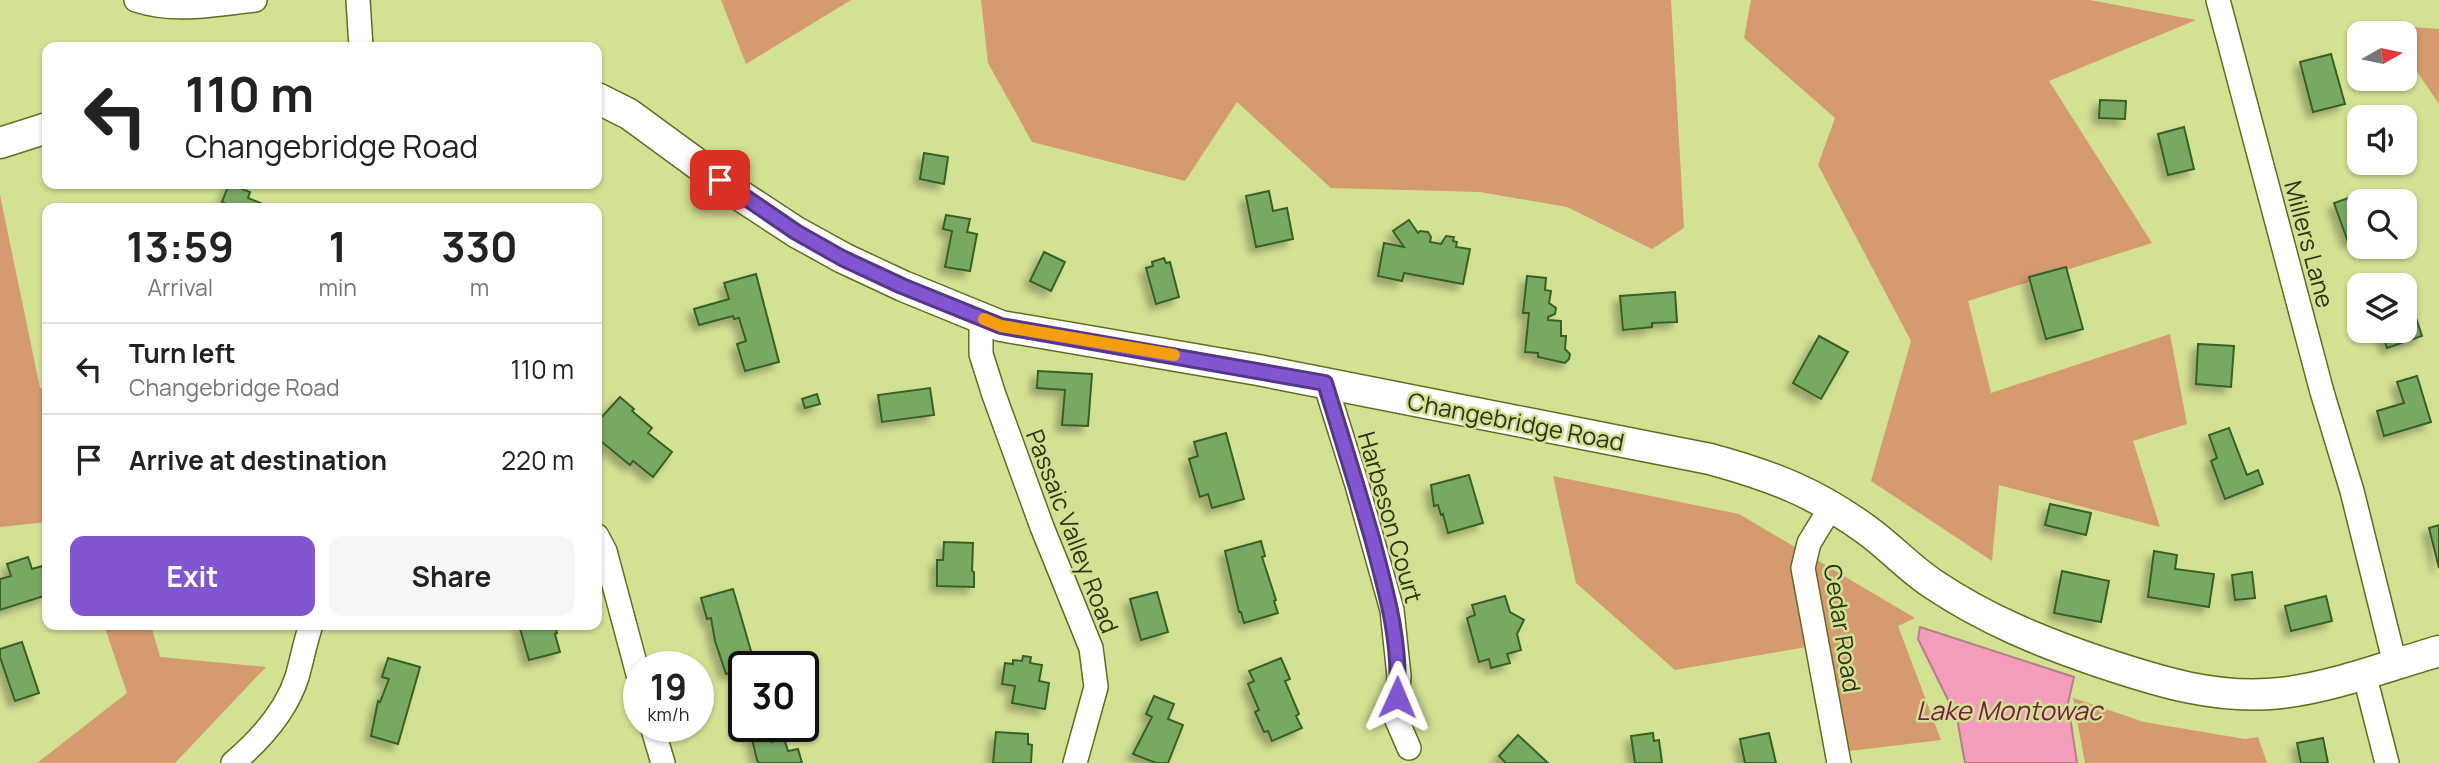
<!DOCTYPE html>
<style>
:root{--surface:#fff;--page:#f6f6f6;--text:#222;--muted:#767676;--line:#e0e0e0;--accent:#8256d0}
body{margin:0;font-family:Manrope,sans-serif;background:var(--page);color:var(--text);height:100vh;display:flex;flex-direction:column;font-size:26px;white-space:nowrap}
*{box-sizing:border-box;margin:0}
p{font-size:23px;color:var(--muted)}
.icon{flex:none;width:38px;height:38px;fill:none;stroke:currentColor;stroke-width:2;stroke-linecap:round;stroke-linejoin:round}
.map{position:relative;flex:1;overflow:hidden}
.panel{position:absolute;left:42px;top:203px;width:560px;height:427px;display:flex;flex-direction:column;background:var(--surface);border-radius:14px;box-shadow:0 2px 5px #0004}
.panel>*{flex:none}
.hud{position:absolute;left:42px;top:42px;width:560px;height:147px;border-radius:14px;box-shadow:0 2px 5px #0004;background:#fff;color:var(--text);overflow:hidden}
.needle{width:46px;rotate:81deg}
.controls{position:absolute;left:2347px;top:21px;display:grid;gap:14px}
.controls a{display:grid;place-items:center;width:70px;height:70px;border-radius:14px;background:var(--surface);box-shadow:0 2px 5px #0004;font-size:35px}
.speed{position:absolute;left:623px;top:651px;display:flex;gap:14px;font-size:35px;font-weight:700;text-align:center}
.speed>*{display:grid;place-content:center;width:91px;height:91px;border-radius:50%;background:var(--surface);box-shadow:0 2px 5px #0004;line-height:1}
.speed small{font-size:18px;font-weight:400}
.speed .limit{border:4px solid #111;border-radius:10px;background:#fff;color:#111}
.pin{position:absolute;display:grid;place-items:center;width:60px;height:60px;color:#fff;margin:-30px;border-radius:14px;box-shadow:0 4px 10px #0006}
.me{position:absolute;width:77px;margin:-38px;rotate:1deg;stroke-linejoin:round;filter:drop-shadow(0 0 5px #0008)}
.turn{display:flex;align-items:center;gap:24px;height:147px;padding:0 28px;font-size:32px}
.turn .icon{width:91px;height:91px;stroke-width:2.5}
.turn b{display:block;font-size:49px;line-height:60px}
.eta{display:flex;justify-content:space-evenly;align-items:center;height:119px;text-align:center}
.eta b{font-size:42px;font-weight:700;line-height:49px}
.button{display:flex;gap:14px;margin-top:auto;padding:14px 28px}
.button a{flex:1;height:80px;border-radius:14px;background:var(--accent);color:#fff;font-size:28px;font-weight:700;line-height:80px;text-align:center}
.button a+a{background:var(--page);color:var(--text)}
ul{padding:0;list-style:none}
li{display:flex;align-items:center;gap:21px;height:91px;padding:0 28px;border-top:2px solid var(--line)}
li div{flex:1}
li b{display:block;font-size:26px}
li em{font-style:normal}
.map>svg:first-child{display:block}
.green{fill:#d59a70}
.water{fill:#f49dbc;stroke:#b97d89;stroke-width:2}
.building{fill:#78a963;stroke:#386125;stroke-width:2;filter:url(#shadow)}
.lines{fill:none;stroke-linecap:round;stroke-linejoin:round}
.minor-casing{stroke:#626c1e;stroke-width:26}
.major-casing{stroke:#626c1e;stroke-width:33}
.minor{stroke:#fff;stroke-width:23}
.major{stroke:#fff;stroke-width:30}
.route-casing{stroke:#543887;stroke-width:18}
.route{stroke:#8256d0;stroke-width:12}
.slow{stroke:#f59e0b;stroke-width:12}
.labels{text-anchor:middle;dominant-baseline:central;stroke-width:5;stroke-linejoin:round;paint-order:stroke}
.street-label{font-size:24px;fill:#2e3313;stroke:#d3e193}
.water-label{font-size:26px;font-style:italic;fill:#7d1849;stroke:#d3e193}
</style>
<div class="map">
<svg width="2439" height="763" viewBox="0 0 2439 763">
<defs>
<filter id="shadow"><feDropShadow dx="-6" dy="6" stdDeviation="3.5" flood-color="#0004"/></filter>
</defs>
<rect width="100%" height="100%" fill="#d3e193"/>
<g class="green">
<polygon points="721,0 851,0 746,64"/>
<polygon points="981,0 1671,0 1684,228 1652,249 1567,207 1480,192 1331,188 1237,102 1185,181 1032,142 988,63"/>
<polygon points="1751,0 2090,0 2196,20 2049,81 2152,243 1968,301 1991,393 2170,334 2187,424 2133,441 2160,527 1999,485 1992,561 1871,481 1911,341 1818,165 1835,118 1744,38"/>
<polygon points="2385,25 2439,29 2439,104 2405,54 2404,33 2391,33"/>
<polygon points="0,195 40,388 47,389 47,522 0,527"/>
<polygon points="1553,476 1739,514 1915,618 1898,626 1941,740 1841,752 1823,644 1675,670 1576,583"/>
<polygon points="104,625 151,625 160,657 266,667 175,763 37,763 127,693"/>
<polygon points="2073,698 2144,722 2245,739 2258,737 2267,763 2085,763"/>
</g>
<polygon class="water" points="1920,627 2074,677 2068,703 2077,763 1965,763 1957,718 1918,639"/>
<g class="building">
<polygon points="2331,54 2345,104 2313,112 2300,62"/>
<polygon points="2100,100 2126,101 2125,119 2099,118"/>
<polygon points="2184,127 2194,169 2168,175 2158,134"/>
<polygon points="924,153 948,157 944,184 920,179"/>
<polygon points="229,184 250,192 248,198 263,204 262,208 225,208 226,204 222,202"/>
<polygon points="1269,191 1273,211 1287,208 1293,239 1256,247 1246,196"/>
<polygon points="2360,194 2363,201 2359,201 2359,238 2348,242 2334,203"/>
<polygon points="946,215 970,219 967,232 977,234 970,271 945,267 952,231 943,229"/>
<polygon points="1409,220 1418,233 1420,231 1428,232 1431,237 1430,242 1441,244 1446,236 1454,237 1453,241 1457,242 1456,247 1470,249 1463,284 1404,273 1402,281 1378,276 1384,243 1404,247 1393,231"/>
<polygon points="1044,252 1065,262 1051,291 1030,281"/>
<polygon points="1164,258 1166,263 1170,262 1179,297 1156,304 1146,268 1153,266 1152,262"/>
<polygon points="2066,267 2083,329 2046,339 2029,277"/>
<polygon points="756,274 779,362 745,371 737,344 746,341 739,318 734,319 733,316 699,325 694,309 729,299 724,283"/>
<polygon points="1527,276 1546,278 1545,290 1551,291 1549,303 1556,308 1555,314 1548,317 1548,320 1561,321 1561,336 1566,336 1565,349 1570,354 1569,359 1565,363 1538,357 1538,353 1525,352 1529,313 1523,313"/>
<polygon points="2406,288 2422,336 2387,348 2381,331 2404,331"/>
<polygon points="1675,292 1677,322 1652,323 1652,327 1623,330 1620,296"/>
<polygon points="1819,336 1848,352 1821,399 1793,383"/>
<polygon points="2198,344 2234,346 2231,387 2196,384"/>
<polygon points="1038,371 1092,374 1088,426 1062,425 1065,390 1037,388"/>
<polygon points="2417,376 2431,422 2384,436 2377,411 2404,403 2397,382"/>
<polygon points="930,388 934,415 882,422 878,395"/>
<polygon points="817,394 820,404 805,408 802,399"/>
<polygon points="620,397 634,409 632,411 652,428 648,433 672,452 653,477 633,461 630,465 597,438 597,417 600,419"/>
<polygon points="2229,428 2247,475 2258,470 2263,484 2225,499 2211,461 2217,458 2209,435"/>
<polygon points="1226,433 1244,499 1212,508 1208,494 1200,497 1189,459 1198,456 1194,442"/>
<polygon points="1469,475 1483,523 1448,533 1443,514 1441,515 1438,505 1434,506 1431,485"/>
<polygon points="2050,504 2091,513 2086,535 2045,525"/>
<polygon points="2439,525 2439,568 2429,528"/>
<polygon points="1261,541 1265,556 1262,557 1276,600 1274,601 1278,613 1244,623 1241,612 1239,612 1225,551"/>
<polygon points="944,542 973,543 972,571 974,572 974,587 937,586 937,560 943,560"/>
<polygon points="2154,551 2177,555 2175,569 2214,574 2209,607 2148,597"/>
<polygon points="28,557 32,569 42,566 47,582 47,595 0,610 0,579 11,576 7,564"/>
<polygon points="2062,571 2109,581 2101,622 2054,613"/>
<polygon points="2252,572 2255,598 2235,600 2232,575"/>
<polygon points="733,589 755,665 744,667 744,669 726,674 715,641 711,618 707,619 701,598"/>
<polygon points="1157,592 1168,632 1141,640 1130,599"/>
<polygon points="1505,596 1510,612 1524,620 1517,634 1521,650 1507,654 1510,663 1491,668 1489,659 1479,662 1467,618 1475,615 1472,605"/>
<polygon points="2326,596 2332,621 2291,631 2285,606"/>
<polygon points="519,625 555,625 557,633 555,634 560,652 529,660"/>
<polygon points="22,642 39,693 15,701 0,657 0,649"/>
<polygon points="1023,656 1031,657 1030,663 1042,665 1039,681 1049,683 1045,709 1012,703 1015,686 1002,684 1005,663 1013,664 1013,660 1022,661"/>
<polygon points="388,658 420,667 398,744 371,736 378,701 380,702 389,679 382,677"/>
<polygon points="1281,658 1290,679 1285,681 1299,714 1296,716 1302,728 1272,741 1268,731 1264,732 1255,712 1259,710 1248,684 1254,681 1249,671"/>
<polygon points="1154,696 1174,704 1168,719 1183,725 1168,763 1156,763 1133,754 1152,717 1146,714"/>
<polygon points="768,730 772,742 784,738 788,751 798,749 802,763 759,763 757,760 751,735"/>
<polygon points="996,732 1028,734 1028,744 1032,745 1031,763 993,763"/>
<polygon points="1653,733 1654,741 1659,740 1662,763 1635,763 1631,736"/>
<polygon points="1769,733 1776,763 1745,763 1740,739"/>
<polygon points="1518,735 1548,763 1506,763 1499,756"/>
<polygon points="2323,738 2328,763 2301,763 2297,743"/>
</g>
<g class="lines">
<g class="minor-casing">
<g id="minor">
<path d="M136,0C175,13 216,4 255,0"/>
<polyline points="358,0 361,47"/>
<polyline points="2218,0 2322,392 2352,491 2395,664"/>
<polyline points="981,318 981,354 994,395 1042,527 1091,648 1096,687 1075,763"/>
<polyline points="1325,383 1357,485 1392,610 1399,676 1396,718 1409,748"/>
<polyline points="1831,507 1809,543 1803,568 1839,763"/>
<polyline points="597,536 605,551 639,678"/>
<polyline points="2364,673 2387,763"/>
<polyline points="652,726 663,763"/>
<path d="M233,763C260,740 286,712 297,677C302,660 305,642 311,625"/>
</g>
</g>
<g class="major-casing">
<g id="major">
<path d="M597,98L629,114L741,196L796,232L843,258L903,286L1001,326L1258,370L1710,459C1772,476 1815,492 1868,531C1890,547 1910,569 1933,584C1985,619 2041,642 2100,662C2160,682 2217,700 2281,693C2334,687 2387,666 2439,651"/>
<polyline points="0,143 47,128"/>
</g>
</g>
<use href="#minor" class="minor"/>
<use href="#major" class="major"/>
</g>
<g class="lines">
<g class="route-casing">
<path id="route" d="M720,180L796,232L842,258L902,286L1001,326L1325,383C1341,435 1357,486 1372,538C1386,591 1401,641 1397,697"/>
</g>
<use href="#route" class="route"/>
<polyline class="slow" points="984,319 1001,326 1174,355"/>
</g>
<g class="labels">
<g class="street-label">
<text transform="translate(2310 244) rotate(75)">Millers Lane</text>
<text transform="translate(1516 421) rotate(11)">Changebridge Road</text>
<text transform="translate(1391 517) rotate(74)">Harbeson Court</text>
<text transform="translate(1073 531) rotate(69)">Passaic Valley Road</text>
<text transform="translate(1843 628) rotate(81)">Cedar Road</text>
</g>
<g class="water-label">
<text x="2009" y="710">Lake Montowac</text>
</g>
</g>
</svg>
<div class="controls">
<a><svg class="needle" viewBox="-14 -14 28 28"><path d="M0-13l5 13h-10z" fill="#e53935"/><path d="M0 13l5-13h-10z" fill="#767676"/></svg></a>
<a><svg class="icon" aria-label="sound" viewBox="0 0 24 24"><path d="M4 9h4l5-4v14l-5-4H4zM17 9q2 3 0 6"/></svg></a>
<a><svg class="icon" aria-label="search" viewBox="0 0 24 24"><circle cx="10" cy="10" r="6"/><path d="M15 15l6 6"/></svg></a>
<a><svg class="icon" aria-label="layers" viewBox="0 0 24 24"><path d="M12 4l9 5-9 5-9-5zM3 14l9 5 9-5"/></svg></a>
</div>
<div class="speed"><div>19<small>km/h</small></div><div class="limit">30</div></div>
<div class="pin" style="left:720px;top:180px;background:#d93025"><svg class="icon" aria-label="arrive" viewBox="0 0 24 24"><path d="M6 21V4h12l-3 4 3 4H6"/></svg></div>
<svg class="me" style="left:1397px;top:697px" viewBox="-20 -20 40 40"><path d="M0-17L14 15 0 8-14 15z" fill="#8256d0" stroke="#fff" stroke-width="4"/></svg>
<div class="hud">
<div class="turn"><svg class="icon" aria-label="left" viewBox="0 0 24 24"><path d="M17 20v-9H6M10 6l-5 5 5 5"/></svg><div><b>110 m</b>Changebridge Road</div></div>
</div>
<section class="panel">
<div class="eta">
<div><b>13:59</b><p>Arrival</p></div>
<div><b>1</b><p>min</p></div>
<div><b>330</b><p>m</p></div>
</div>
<ul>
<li><svg class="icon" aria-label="left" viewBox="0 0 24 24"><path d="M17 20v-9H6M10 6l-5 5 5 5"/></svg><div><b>Turn left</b><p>Changebridge Road</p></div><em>110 m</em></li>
<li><svg class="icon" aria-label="arrive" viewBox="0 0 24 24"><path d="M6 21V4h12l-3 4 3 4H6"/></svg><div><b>Arrive at destination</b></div><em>220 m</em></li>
</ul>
<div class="button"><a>Exit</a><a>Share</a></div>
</section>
</div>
